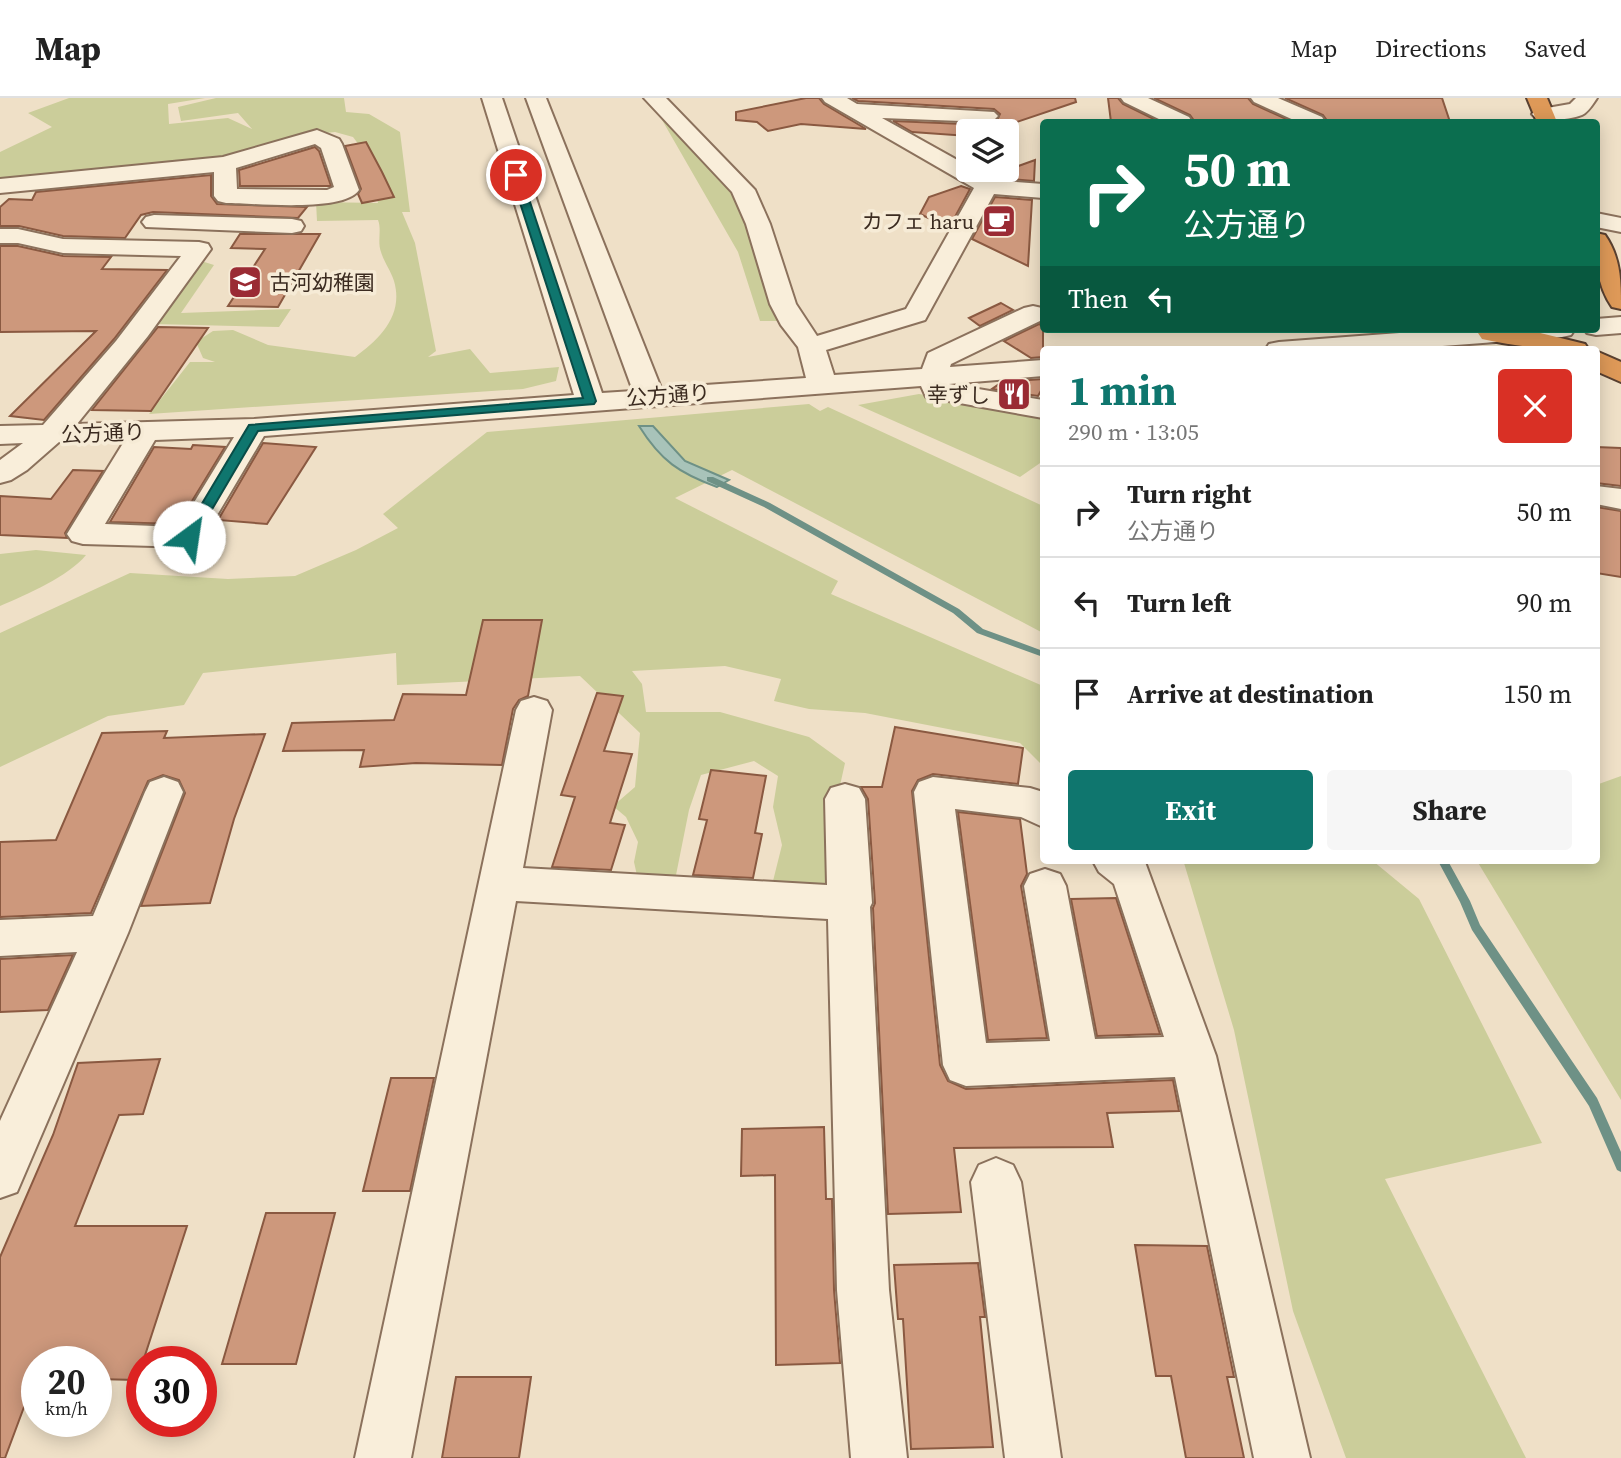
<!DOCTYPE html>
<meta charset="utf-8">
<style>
:root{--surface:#fff;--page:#f6f6f6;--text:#222;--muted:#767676;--line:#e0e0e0;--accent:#0f766e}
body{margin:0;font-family:"Source Serif 4","Noto Sans JP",serif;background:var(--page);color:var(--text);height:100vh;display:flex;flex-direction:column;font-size:26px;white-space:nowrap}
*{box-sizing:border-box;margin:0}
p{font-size:23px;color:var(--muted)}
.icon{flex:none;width:38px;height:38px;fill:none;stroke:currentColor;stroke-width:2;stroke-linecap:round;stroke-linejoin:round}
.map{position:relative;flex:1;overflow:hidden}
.side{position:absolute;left:1040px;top:248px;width:560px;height:518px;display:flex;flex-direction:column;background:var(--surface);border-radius:7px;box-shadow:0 4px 18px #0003}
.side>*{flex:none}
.banner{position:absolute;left:1040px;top:21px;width:560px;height:214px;border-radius:7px;box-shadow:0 4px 18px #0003;background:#0b6e4f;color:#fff;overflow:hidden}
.buttons{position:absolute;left:956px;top:21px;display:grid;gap:14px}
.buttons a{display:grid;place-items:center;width:63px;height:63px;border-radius:7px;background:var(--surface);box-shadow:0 4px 18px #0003;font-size:35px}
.speed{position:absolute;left:21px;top:1248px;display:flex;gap:14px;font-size:35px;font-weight:700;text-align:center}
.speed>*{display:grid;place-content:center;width:91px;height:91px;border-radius:50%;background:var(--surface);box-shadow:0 4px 18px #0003;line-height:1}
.speed small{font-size:18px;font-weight:400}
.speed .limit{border:10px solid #d22;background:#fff;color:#111}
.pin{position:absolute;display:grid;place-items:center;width:60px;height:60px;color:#fff;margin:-30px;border:4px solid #fff;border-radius:50%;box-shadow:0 2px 7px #0007}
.me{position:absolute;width:77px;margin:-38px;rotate:31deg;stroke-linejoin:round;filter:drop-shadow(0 0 5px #0008)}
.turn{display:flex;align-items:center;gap:24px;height:147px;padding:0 28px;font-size:32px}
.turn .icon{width:91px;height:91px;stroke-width:2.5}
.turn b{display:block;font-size:49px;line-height:60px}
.then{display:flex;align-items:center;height:66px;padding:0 28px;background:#0003;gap:14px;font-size:26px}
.round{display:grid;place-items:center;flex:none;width:74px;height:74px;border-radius:7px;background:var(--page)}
.headline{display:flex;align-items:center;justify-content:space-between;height:119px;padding:0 28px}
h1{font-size:42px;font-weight:700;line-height:52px;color:var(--accent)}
.button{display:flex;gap:14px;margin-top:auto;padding:14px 28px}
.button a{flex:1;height:80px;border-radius:7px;background:var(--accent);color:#fff;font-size:28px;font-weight:700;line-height:80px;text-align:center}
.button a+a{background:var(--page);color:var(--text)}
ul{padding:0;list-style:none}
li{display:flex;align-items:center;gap:21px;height:91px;padding:0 28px;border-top:2px solid var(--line)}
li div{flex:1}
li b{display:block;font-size:26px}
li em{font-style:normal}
header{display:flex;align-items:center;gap:42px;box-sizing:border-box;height:98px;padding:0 35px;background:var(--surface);border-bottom:2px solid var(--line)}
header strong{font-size:33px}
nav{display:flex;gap:38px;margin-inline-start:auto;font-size:24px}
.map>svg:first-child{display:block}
.green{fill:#cbcd9a}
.water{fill:#a8c3b9;stroke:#6e9186;stroke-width:2}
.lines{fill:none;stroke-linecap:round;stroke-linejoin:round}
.stream{fill:#6e9186;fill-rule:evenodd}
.building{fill:#cd987c;stroke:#8a5941;stroke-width:2}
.minor-casing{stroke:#8b715c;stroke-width:4}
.highway-casing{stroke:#594030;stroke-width:4}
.minor{fill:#f9eeda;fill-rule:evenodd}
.highway{fill:#de9958;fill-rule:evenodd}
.route{fill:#0f766e;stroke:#0a4d48;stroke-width:2}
.labels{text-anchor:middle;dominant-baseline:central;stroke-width:7;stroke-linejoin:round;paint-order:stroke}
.far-poi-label{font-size:21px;fill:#3b2b20;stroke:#f6ebd6;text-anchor:end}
.far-street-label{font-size:21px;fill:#3b2b20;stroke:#f6ebd6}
</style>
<header>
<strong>Map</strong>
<nav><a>Map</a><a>Directions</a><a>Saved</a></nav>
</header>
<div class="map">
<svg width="1621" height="1360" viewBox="0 0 1621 1360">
<rect width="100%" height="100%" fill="#efe0c7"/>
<g class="green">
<path d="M69,0H205L168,6L169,26L228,20L252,31L238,15L181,23L178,9L216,0H344L346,14L369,16L400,34L410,114H402L415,145L436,253L428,259L470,251L490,275L559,269L556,283L523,291L149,316L190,264H215L203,260L196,244L213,233L233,232L268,247L355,259C380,241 404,217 394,183C391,173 384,164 381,154C377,143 382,132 378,122L317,123L316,104L378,105L365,55L353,39L335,34L316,36L229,63L0,83V54L52,29L28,15Z"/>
<polygon points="654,8 736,91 783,223 760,223 738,154"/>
<polygon points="198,162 214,167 181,215 291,211 279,229 153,226"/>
<polygon points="919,296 1043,319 1043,363 1020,379 858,307"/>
<polygon points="809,306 820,313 828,309 1043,408 1043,535 732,372 675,400 838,483 831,496 1043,588 1043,668 1020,645 865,615 809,611 774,603 781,581 725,568 632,573 642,586 646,614 720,614 809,639 845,665 837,701 829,797 772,787 782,747 773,709 778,678 754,663 701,677 689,712 671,802 638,782 634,764 638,744 626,719 613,708 635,689 640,635 580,578 397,587 396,555 203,575 184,607 108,618 0,669 0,535 130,475 228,481 295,478 356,452 398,430 383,416 487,334"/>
<path d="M36,452L86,457C69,478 26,497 0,508V456Z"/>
<polygon points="1621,678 1621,1002 1477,763 1596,763 1596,687"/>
<polygon points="1181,763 1373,763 1419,801 1542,1045 1385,1081 1526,1360 1346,1360 1293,1213 1234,932 1184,765"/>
</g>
<path class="water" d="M639,328H653L685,363L729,382L717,389C679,375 661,363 639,328Z"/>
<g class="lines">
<g class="stream">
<polygon points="707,379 713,379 770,405 959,511 983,531 1043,553 1043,559 977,535 953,515 764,409 707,383"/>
<polygon points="1438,763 1448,763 1470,803 1480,827 1597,1000 1621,1054 1621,1074 1617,1072 1589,1008 1472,832 1460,804"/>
</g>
</g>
<g class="building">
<polygon points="806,0 819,0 824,6 866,31 801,26 768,33 757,24 736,22 736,14"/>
<polygon points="852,0 1075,0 1076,4 990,33 968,33 968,38 912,34 893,23 987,27 996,24 1000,16 994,11 858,3"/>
<polygon points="1108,0 1118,0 1123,6 1160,24 1111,24"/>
<polygon points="1154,0 1248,0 1253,6 1293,24 1195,24 1190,17"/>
<polygon points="1285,0 1442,0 1450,24 1328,24 1323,17"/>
<polygon points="366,44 382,74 394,99 362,105 358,96 361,91 345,48"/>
<polygon points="315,49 319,53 331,88 240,88 239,72"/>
<polygon points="1035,62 1034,83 996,80 996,76"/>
<polygon points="211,77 211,98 217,106 307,109 298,120 153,114 141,117 125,140 63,138 19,128 0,128 0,109 9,101 32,102 36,94"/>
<polygon points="961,88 970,91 949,130 920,116 929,99"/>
<polygon points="995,99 1032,102 1028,168 972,141"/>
<polygon points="240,136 320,136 278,209 228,208 265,151 231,150"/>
<polygon points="0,148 18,148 63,158 111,159 102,171 167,172 114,241 44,322 10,318 96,233 0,234"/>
<polygon points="1001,205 1013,212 980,228 969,220"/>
<polygon points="1039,226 1043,228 1043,259 1031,260 1004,243"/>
<polygon points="158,229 208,230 151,313 92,312"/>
<polygon points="1043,281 1043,289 1038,298 992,291 1002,284"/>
<polygon points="263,345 316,349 267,426 218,422"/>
<polygon points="193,347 225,349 178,426 110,424 154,349 191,351"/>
<polygon points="1596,349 1621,350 1621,388 1596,385"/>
<polygon points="73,372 103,373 65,435 67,440 0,437 0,398 51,401"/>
<polygon points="1596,409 1621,413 1621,479 1596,475"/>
<polygon points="483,522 542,522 528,598 519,602 513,611 502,667 416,665 360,669 364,652 283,653 292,625 394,622 403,596 466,597"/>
<polygon points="597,595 623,598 604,653 632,656 610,725 625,727 611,772 552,769 575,699 561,697"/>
<polygon points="895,629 1023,650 1018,686 933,676 918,682 912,693 940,967 948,983 966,991 1173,982 1179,1013 1107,1015 1113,1049 954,1050 961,1114 888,1116 873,810 875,805 868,701 861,689 882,689"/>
<polygon points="167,633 164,640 265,636 234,721 210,805 141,808 185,695 179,682 163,677 148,683 91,815 0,819 0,744 56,742 102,635"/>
<polygon points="711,672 766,678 755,735 762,736 753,780 693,777 707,722 699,721"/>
<polygon points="958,714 1020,721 1027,776 1021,788 1047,940 988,942"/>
<polygon points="1116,800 1160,936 1097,938 1071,801"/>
<polygon points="73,857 48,912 0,914 0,861"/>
<polygon points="160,961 143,1016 119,1017 75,1128 187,1128 137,1282 96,1281 96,1264 37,1264 37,1274 5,1360 0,1360 0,1159 53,1037 78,965"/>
<polygon points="391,980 434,980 410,1093 363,1093"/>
<polygon points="824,1029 826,1101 832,1101 834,1192 840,1265 776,1267 775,1077 741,1078 742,1031"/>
<polygon points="266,1115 335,1115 296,1266 222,1266"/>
<polygon points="1135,1147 1207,1148 1234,1279 1227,1279 1244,1360 1186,1360 1171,1278 1156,1278"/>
<polygon points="978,1165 985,1219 980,1219 993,1349 911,1351 903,1221 898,1221 894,1167"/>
<polygon points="456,1279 531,1279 519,1360 442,1360"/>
</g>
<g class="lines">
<g class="minor-casing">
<g id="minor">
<path d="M482,0H502L602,295L633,293L526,0H546L661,290L806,280L798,249L781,227L770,206L746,126L732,94L644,0H666L755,92L770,126L796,206L817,238L906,211L974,90L825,4L822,0H847L857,6L994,14L998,18L994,22L987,24L882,20L968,68V72H975L992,82L1043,86V100L994,96L925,222L826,252L834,277L922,271L928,255L1024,210L1033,208L1042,210V222L951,266L950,269L1043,262V278L949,286L1043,302V320L926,299L921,288L264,338L200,446L189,449L83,446L72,443L67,436L125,342L59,344L27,372L11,382L0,385V362L23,345L0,346V328L43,327L116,243L181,158L63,155L18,145H0V131H18L63,141L199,144L208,146L211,151L148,238L77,326L254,321L574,297ZM234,339L179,429L105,426L155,342Z"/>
<polygon points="1121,0 1148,0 1189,19 1192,24 1165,24 1124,4"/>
<polygon points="1251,0 1278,0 1322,19 1325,24 1298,24 1254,4"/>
<path d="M1576,0H1597C1593,6 1588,14 1582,17C1570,22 1548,23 1536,20L1532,16L1536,12L1570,6Z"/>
<path d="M317,32L339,41L342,46L359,92C343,115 254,105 226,105L218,103L214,98V74L0,95V81L223,59ZM315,46L321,50L334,89L327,92L237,91L236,70Z"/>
<polygon points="1596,115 1621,120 1621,134 1596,129"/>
<polygon points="154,117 292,121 301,123 304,128 301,133 292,135 146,129 142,124 146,119"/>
<polygon points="1621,219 1621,235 1596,237 1587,235 1584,231 1596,231 1596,221"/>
<polygon points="1453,231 1575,231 1571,237 1562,239 1389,252 1265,252 1269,246 1279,244"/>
<polygon points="1596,388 1621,391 1621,411 1596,406"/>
<polygon points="534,599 547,603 552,612 523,770 827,787 825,701 831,690 845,686 859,690 865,701 872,805 870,809 889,1192 907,1360 851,1360 837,1192 828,821 516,803 411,1360 355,1360 516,612 521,603"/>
<polygon points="164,679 178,684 183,694 128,835 17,1094 0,1100 0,1023 77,854 0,858 0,822 93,818 145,694 150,684"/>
<polygon points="933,679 1030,690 1043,694 1043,729 1021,719 955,711 986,945 1050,943 1024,788 1030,776 1045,771 1060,776 1066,788 1095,941 1164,939 1114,786 1099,774 1093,763 1145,764 1216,958 1310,1360 1254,1360 1175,979 966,988 950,982 943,967 914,694 919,684"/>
<polygon points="996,1060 1013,1067 1021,1084 1061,1360 1005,1360 971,1084 979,1067"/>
</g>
</g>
<g class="highway-casing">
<g id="highway">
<polygon points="1527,0 1547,0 1557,24 1537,24"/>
<path d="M1596,135L1605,137C1621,160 1621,184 1621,211L1612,209C1596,186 1596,161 1596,135Z"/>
<path d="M1480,231L1528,232L1585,246L1589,252C1552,252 1517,249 1482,241L1478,235Z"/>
<polygon points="1596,253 1621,264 1621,284 1596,273"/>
</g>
</g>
<use href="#minor" class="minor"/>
<use href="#highway" class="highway"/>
</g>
<polygon class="route" points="516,74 521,77 596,303 594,306 258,333 194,442 184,442 182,439 249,327 583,300 511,77"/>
<defs>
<g id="cafe-square" transform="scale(1.75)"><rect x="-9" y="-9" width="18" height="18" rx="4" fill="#9a2b34" stroke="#f6ebd6"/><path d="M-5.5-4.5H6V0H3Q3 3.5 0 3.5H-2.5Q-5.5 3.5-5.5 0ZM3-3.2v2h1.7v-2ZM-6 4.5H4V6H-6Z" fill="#fff"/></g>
<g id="school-square" transform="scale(1.75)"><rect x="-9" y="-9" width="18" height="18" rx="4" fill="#9a2b34" stroke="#f6ebd6"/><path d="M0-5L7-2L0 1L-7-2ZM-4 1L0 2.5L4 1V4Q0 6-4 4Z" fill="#fff"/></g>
<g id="restaurant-square" transform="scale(1.75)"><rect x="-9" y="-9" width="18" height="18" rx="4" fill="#9a2b34" stroke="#f6ebd6"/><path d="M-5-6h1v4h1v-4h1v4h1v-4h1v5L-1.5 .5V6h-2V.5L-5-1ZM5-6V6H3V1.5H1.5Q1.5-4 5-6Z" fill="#fff"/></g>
</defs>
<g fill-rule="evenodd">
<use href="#cafe-square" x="999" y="123"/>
<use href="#school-square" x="245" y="184"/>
<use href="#restaurant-square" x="1014" y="296"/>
</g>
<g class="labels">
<g class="far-poi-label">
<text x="974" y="123">カフェ haru</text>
<text x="270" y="184" text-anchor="start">古河幼稚園</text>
<text x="990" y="296">幸ずし</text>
</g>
<g class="far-street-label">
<text transform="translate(668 297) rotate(-4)">公方通り</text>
<text transform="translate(103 335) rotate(-2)">公方通り</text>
</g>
</g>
</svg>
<div class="buttons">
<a><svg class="icon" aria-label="layers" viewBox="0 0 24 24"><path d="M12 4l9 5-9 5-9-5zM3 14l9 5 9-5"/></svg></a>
</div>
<div class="speed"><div>20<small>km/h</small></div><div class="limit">30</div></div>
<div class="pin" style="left:516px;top:77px;background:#d93025"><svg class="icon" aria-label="arrive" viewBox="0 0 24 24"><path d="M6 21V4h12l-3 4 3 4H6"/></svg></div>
<svg class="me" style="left:189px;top:439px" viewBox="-20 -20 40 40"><circle r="19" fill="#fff"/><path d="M0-13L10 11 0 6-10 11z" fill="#0f766e"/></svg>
<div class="banner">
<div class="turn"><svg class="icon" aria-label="right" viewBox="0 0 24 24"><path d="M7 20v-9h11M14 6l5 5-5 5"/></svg><div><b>50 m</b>公方通り</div></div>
<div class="then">Then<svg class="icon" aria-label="left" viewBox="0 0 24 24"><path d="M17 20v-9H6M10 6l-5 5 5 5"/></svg></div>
</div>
<section class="side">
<div class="headline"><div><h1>1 min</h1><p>290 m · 13:05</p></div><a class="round" style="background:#d93025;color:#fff"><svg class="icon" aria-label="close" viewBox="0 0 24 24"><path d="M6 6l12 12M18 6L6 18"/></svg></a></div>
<ul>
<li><svg class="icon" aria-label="right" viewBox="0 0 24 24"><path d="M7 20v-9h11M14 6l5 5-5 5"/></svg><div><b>Turn right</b><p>公方通り</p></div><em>50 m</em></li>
<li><svg class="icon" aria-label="left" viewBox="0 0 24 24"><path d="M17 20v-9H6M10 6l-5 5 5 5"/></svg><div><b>Turn left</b></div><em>90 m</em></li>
<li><svg class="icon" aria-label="arrive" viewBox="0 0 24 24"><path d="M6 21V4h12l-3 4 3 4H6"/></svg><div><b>Arrive at destination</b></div><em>150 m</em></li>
</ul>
<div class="button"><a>Exit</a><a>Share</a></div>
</section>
</div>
